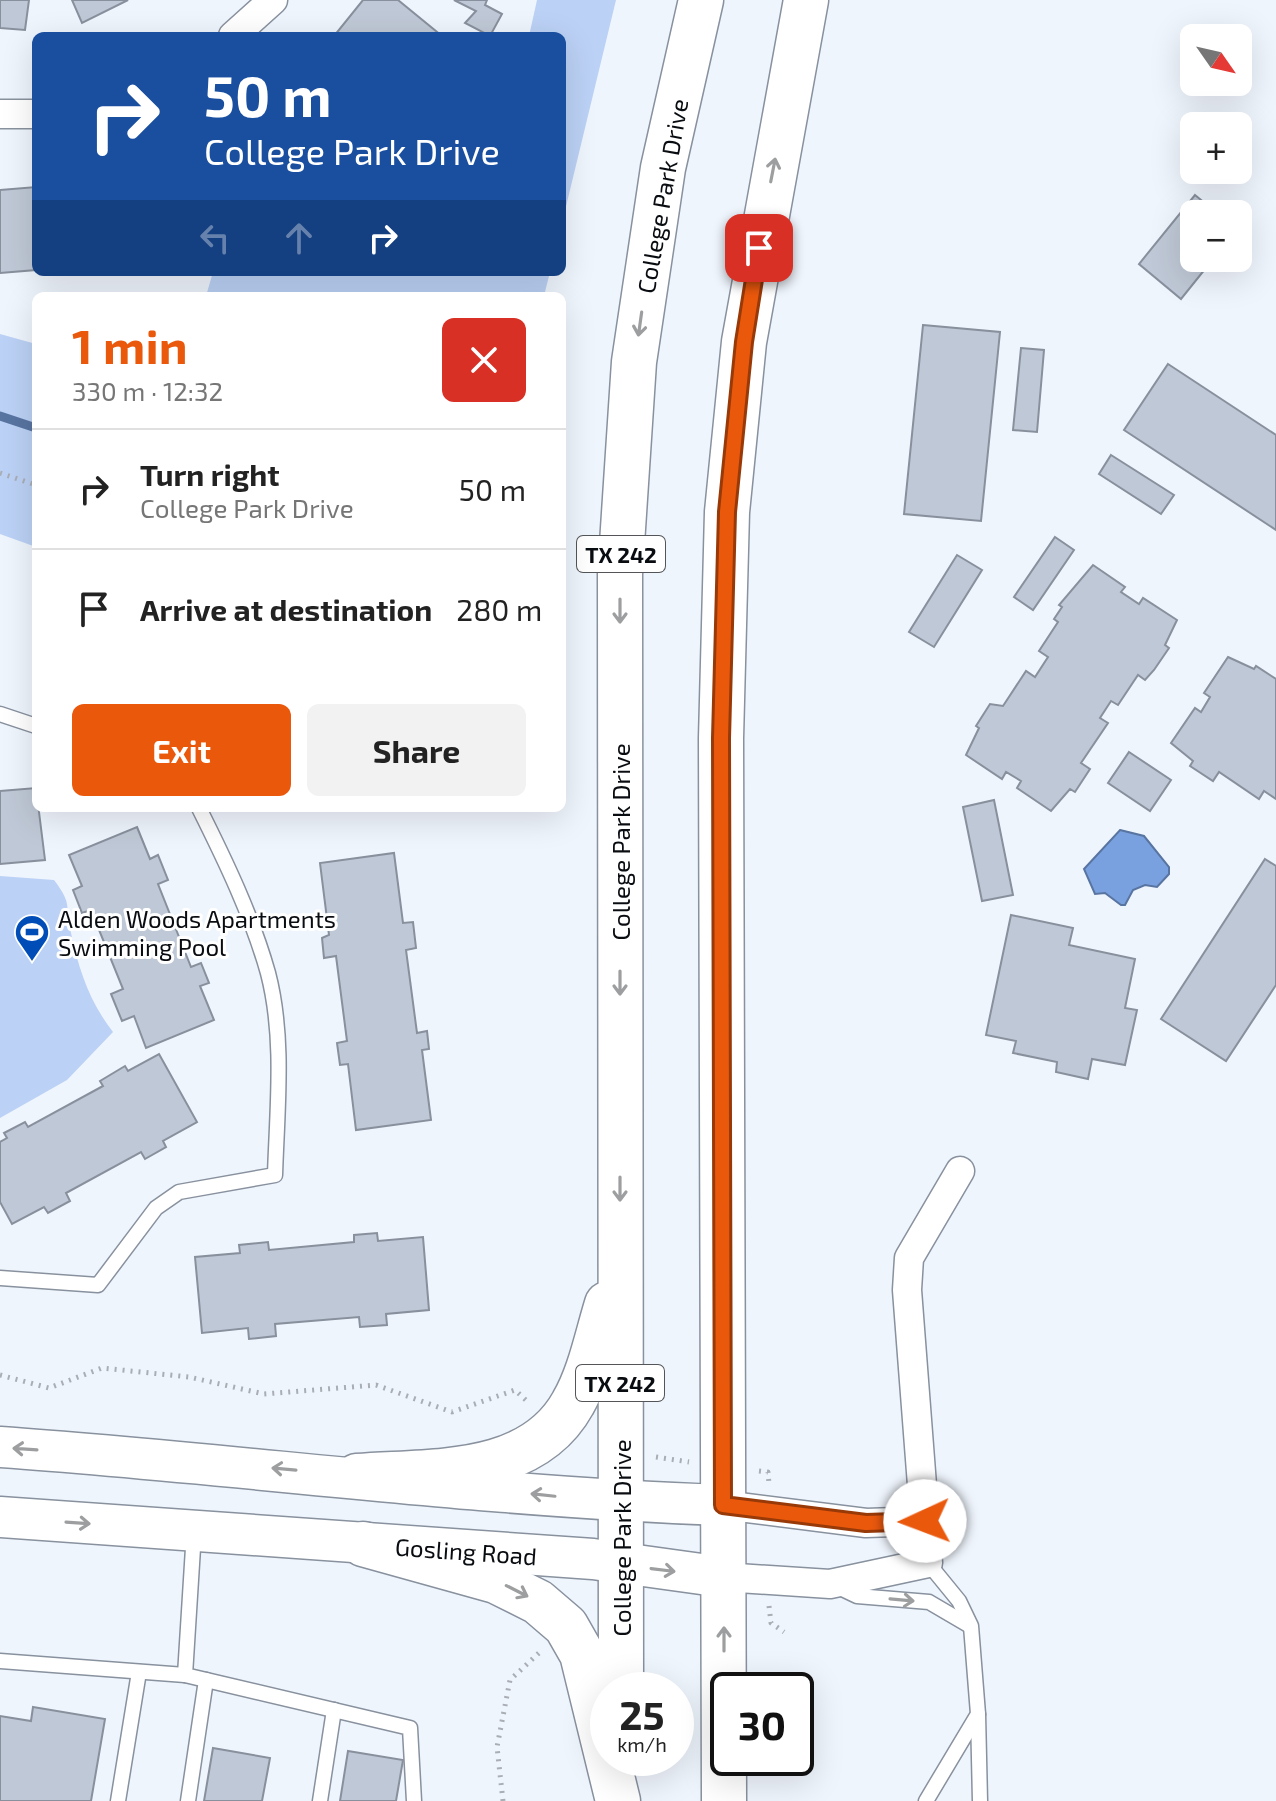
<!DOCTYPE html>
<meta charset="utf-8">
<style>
:root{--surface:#fff;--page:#f2f2f2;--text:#222;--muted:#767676;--line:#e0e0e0;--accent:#ea580c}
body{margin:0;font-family:"Exo 2",sans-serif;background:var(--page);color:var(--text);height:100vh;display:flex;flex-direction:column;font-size:30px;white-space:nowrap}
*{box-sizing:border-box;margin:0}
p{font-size:26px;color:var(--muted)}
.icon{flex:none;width:44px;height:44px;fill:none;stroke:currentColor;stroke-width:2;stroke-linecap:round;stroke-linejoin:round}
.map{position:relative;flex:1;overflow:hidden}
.sheet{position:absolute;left:32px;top:292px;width:534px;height:520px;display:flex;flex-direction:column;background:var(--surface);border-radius:12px;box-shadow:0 8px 32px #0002}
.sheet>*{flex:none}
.hud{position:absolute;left:32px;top:32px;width:534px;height:244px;border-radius:12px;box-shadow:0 8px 32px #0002;background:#1a4fa0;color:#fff;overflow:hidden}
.needle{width:52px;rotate:124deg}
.tools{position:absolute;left:1180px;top:24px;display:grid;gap:16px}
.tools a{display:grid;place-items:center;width:72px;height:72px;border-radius:12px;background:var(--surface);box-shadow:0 8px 32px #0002;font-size:40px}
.speed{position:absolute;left:590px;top:1672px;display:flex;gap:16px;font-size:40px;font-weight:700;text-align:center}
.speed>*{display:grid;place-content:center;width:104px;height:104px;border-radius:50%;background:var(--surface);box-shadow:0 8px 32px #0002;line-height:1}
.speed small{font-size:20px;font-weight:400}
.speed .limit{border:4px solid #111;border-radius:12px;background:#fff;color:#111}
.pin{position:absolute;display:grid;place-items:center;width:68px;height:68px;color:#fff;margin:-34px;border-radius:16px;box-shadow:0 4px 12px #0006}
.me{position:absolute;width:88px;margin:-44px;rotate:268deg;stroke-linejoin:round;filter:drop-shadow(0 0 6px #0008)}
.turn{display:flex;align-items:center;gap:28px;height:168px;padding:0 40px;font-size:36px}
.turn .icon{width:104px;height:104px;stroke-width:2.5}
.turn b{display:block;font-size:56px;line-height:68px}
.lanes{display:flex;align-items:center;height:76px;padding:0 40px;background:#0003;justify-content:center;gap:40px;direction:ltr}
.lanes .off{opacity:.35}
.round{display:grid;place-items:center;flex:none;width:84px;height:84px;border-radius:12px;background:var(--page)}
.summary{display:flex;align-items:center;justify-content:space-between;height:136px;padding:0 40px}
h1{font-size:48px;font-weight:700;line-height:60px;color:var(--accent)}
.action{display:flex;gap:16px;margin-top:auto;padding:16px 40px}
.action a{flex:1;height:92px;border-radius:12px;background:var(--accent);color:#fff;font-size:32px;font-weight:700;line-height:92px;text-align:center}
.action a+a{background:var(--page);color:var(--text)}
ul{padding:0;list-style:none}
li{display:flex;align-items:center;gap:24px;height:120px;padding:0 40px;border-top:2px solid var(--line)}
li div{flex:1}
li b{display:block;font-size:30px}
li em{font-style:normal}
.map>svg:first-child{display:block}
.green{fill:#bbd1f5}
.water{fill:#7aa1df;stroke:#5874a1;stroke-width:2}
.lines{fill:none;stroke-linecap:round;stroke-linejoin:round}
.stream{stroke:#5874a1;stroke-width:9}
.building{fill:#bfc8d6;stroke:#88909d;stroke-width:2}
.service-casing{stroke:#88919e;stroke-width:17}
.minor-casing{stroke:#88919e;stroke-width:31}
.secondary-casing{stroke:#88919e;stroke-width:43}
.primary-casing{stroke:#88919e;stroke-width:47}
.path{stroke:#a9aeb5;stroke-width:5;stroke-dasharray:2 6;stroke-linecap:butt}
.service{stroke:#fff;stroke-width:14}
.minor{stroke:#fff;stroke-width:28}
.secondary{stroke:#fff;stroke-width:40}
.primary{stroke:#fff;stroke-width:44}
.oneway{stroke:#9d9e9f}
.route-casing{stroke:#983908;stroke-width:20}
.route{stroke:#ea580c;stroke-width:14}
.labels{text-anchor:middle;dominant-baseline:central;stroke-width:6;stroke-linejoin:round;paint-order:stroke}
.shield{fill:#fff;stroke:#535558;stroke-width:2}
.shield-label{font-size:22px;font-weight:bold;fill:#090c10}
.street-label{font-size:24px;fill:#090c10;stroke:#fff}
.poi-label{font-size:24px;fill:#090c10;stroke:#fff;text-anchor:start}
</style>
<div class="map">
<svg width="1276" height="1801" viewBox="0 0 1276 1801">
<rect width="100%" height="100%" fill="#eff5fd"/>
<g class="green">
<polygon points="537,0 616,0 562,223 562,36 529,36"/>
<polygon points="213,272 550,272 544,296 206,296"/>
<polygon points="0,334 36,344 36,547 0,534"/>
<path d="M0,876L54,880C74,906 64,906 71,933C79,970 89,1001 113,1032L67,1080L0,1118Z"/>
</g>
<polygon class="water" points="1120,830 1144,836 1169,867 1169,874 1157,887 1145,885 1133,890 1125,905 1121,905 1105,893 1095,894 1084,869"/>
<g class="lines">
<polyline class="stream" points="0,416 36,428"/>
</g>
<g class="building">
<polygon points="0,0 29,0 25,30 0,28"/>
<polygon points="72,0 128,0 82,23"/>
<polygon points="363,0 398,0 442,36 334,36"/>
<polygon points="454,0 487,0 485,5 502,14 490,36 465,23 476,11"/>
<polygon points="36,187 36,270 0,273 0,190"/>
<polygon points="1195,195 1218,214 1194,214 1194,258 1214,258 1181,299 1139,264"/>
<polygon points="923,325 1000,332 981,521 904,514"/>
<polygon points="1021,348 1044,350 1037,432 1013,430"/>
<polygon points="1168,364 1276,435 1276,530 1124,430"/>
<polygon points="1111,455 1174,495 1161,514 1099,474"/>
<polygon points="1055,537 1074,550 1033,610 1014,597"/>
<polygon points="957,555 982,570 934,647 909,632"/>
<polygon points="1093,565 1125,587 1121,592 1139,604 1143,598 1177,620 1165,645 1169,648 1154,670 1145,680 1138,675 1118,705 1111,701 1100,718 1108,723 1081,763 1090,769 1075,792 1070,789 1051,811 1017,788 1021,781 1006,772 1002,779 966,755 979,728 976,726 990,704 1003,706 1026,671 1035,677 1048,657 1039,651 1058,622 1054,619 1062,607 1059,605"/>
<polygon points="1228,657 1254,669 1256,666 1276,679 1276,799 1264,791 1259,799 1219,772 1213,781 1190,766 1193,761 1171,743 1195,708 1201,712 1210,697 1204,693"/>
<polygon points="1129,752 1171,780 1150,811 1108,783"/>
<polygon points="36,788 45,860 0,864 0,791"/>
<polygon points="994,800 1013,895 982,901 963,807"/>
<polygon points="137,827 150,859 158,855 168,880 158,884 191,967 201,963 209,983 200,986 214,1020 146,1048 134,1016 122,1021 111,994 123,989 91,910 82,913 73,890 82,886 69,855"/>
<polygon points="394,853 403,923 413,922 416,948 406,950 417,1033 427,1031 429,1049 422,1050 431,1120 356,1130 348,1064 340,1065 337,1043 347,1041 336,956 324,958 322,938 329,935 320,863"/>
<polygon points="1265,859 1276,866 1276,985 1226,1061 1161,1019"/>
<polygon points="1011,915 1073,928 1069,945 1135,959 1125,1008 1137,1010 1125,1065 1092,1059 1088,1079 1056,1072 1057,1062 1013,1053 1016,1041 986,1035"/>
<polygon points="159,1054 197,1122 163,1141 166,1147 145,1159 141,1152 66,1193 70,1201 48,1213 44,1207 12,1224 0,1202 0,1142 7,1138 4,1133 25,1122 28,1127 103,1086 100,1081 125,1066 128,1071"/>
<polygon points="377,1233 378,1241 423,1237 429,1310 386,1314 387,1325 360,1327 359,1317 275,1324 276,1336 249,1339 248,1328 202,1333 195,1257 240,1253 239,1245 268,1242 269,1250 354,1242 354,1235"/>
<polygon points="33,1707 105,1719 91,1801 0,1801 0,1716 31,1721"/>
<polygon points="213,1748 270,1758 262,1801 204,1801"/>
<polygon points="348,1751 403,1760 396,1801 340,1801"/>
</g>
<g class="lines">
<g class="service-casing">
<g id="service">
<polyline points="0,714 36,726"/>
<path d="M0,1278L98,1285L156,1208L179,1192L275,1175C277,1109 285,1038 268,973C252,916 225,860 199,808"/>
<polyline points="194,1532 185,1675 410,1728 414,1801"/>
<polyline points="836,1586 857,1596 929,1602 970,1626"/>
<polyline points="0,1661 185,1675"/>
<polyline points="978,1714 980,1801"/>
<polyline points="118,1801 139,1672"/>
<polyline points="188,1801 206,1680"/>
<polyline points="320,1801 334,1710"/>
<polyline points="926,1801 978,1714 971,1626 959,1601 928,1563"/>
</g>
</g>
<g class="minor-casing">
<g id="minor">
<polyline points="233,36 273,0"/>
<polyline points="0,114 36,114"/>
<polyline points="723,1505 866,1523 925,1521"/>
<polyline points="723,1577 830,1584 928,1563 907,1290 909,1258 960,1171"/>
</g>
</g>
<g class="secondary-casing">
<g id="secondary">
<path d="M0,1447C241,1464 482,1497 723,1505"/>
<polyline points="0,1517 593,1559 723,1577"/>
</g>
</g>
<g class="primary-casing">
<g id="primary">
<path d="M357,1476C431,1470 531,1479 573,1403C590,1374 597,1336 607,1304"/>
<polyline points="363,1544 496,1581 538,1602 566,1626 582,1654 618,1801"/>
<polyline points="621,1690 620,574 634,362 663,168 701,0"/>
<polyline points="724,1801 721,738 727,512 744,342 806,0"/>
</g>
</g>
<g class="path">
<polyline points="0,473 36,485"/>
<polyline points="0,1375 49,1388 102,1368 189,1377 264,1394 376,1385 452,1412 515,1390 529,1403"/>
<polyline points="656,1457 689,1462"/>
<polyline points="759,1471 768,1472 769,1484"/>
<polyline points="769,1606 771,1623 784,1632"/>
<polyline points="503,1801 497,1747 510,1680 541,1651"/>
</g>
<use href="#service" class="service"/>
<use href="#minor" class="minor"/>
<use href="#secondary" class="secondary"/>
<use href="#primary" class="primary"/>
</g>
<defs><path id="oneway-shaft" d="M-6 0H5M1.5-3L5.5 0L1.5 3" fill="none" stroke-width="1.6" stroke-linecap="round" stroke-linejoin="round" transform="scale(2)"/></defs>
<g class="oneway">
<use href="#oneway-shaft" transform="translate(773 170) rotate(-79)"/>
<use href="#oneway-shaft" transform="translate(640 324) rotate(98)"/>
<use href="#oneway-shaft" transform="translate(620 611) rotate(90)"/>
<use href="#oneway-shaft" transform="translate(620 983) rotate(90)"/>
<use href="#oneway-shaft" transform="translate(620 1189) rotate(90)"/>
<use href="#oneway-shaft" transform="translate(25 1449) rotate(-176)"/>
<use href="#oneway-shaft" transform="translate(284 1469) rotate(-175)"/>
<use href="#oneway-shaft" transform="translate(543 1495) rotate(-174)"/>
<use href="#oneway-shaft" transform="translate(78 1523) rotate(4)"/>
<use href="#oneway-shaft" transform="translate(663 1570) rotate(7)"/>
<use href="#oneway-shaft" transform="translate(517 1591) rotate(27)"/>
<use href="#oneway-shaft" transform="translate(902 1600) rotate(5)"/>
<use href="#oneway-shaft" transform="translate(724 1639) rotate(-90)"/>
</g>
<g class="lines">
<g class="route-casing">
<polyline id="route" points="759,248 744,342 727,512 721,738 723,1505 866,1523 925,1521"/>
</g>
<use href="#route" class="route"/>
</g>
<defs>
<g id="stadium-pin" transform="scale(1.8)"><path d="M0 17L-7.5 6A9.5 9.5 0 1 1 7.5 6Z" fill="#004db7" stroke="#fff"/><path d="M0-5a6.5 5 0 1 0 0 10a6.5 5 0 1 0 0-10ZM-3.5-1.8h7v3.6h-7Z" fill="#fff"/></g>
</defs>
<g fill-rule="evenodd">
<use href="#stadium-pin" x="32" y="932"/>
</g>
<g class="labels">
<g class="shield">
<rect x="577" y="536" width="88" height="36" rx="6"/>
<rect x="576" y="1365" width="88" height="36" rx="6"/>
</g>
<g class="shield-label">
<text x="621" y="554">TX 242</text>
<text x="620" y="1383">TX 242</text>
</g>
<g class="street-label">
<text transform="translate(662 196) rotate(-80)">College Park Drive</text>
<text transform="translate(620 842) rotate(-90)">College Park Drive</text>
<text transform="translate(621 1538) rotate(-90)">College Park Drive</text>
<text transform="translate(466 1551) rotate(4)">Gosling Road</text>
</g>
<g class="poi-label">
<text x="58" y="918">Alden Woods Apartments<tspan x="58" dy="28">Swimming Pool</tspan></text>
</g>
</g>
</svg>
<div class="tools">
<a><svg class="needle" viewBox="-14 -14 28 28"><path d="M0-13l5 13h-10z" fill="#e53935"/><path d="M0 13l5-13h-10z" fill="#767676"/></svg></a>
<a>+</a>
<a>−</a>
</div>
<div class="speed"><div>25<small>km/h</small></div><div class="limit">30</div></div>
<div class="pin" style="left:759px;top:248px;background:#d93025"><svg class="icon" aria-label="arrive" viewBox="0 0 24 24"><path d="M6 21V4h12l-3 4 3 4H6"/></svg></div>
<svg class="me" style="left:925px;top:1521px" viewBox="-20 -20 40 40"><circle r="19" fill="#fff"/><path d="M0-13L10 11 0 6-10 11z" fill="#ea580c"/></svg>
<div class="hud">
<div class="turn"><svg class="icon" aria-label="right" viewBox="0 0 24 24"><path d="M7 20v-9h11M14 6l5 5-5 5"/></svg><div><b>50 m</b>College Park Drive</div></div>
<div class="lanes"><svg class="icon off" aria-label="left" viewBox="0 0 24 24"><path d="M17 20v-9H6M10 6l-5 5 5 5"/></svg><svg class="icon off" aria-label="ahead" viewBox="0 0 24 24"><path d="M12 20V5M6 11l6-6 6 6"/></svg><svg class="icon" aria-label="right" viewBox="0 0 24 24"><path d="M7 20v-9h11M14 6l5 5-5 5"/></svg></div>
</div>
<section class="sheet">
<div class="summary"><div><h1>1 min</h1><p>330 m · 12:32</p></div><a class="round" style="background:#d93025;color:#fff"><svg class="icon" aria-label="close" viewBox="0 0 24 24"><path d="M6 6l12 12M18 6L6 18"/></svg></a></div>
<ul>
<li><svg class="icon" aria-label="right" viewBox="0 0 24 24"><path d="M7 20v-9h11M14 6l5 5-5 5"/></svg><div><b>Turn right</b><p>College Park Drive</p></div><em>50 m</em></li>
<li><svg class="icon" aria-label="arrive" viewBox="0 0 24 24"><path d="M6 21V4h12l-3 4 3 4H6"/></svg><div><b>Arrive at destination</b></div><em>280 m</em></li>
</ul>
<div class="action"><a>Exit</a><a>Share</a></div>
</section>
</div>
